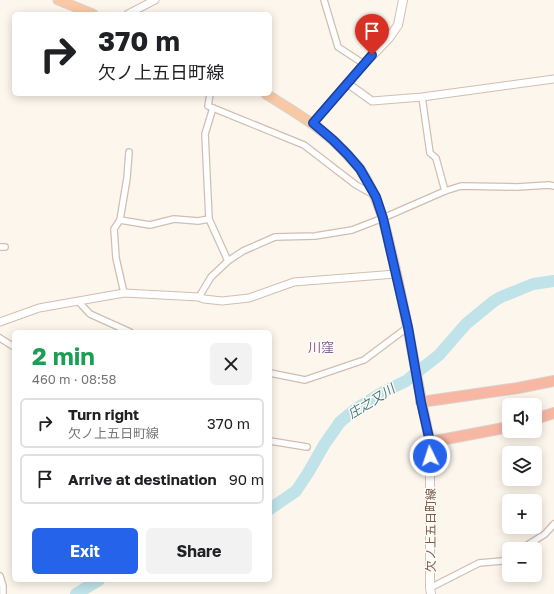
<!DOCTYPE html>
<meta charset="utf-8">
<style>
:root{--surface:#fff;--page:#f2f2f2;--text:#202124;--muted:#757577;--line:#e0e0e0;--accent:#2563eb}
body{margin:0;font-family:"Golos Text","Noto Sans JP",sans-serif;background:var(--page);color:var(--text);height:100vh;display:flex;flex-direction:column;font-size:15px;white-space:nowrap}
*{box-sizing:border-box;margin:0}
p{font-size:13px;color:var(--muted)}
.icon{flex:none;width:22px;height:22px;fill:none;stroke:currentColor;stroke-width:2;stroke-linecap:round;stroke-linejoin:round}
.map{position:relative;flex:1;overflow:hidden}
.drawer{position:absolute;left:12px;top:330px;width:260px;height:252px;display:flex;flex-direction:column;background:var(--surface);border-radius:6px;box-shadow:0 2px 10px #0003}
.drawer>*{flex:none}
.banner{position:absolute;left:12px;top:12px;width:260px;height:84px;border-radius:6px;box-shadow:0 2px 10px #0003;background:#fff;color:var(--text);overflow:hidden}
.fabs{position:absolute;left:502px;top:398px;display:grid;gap:8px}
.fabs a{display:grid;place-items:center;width:40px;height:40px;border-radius:6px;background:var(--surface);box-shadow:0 2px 10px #0003;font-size:20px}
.pin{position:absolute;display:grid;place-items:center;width:34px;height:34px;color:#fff;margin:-41px -17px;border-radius:50% 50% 50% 0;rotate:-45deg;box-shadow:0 0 4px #0007}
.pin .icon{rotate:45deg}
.me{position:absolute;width:44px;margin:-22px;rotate:356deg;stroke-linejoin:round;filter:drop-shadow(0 0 3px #0008)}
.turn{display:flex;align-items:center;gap:14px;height:84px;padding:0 20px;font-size:18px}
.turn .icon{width:52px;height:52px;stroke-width:2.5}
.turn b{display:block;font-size:28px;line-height:34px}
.round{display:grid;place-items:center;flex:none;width:42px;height:42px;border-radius:6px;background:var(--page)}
.overview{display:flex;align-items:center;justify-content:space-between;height:68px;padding:0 20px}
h1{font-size:24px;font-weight:700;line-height:30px;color:#1e9e55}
.cta{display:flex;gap:8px;margin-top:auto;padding:8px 20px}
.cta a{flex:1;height:46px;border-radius:6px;background:var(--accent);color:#fff;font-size:16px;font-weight:700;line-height:46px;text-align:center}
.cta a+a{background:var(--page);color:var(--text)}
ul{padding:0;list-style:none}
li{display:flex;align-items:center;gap:12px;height:50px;margin:0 8px 6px;padding:0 12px;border:2px solid var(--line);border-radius:6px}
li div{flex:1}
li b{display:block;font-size:15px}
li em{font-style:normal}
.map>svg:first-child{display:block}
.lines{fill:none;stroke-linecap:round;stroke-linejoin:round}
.river{stroke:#bfe3e8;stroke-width:12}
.minor-casing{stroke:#d1beb0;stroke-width:8}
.tertiary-casing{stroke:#d1beb0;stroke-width:9}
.secondary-casing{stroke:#d6c0b0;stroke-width:10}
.trunk-casing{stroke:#dad1cd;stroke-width:11}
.motorway-casing{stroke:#dad1cd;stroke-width:12}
.minor{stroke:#fff;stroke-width:5.5}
.tertiary{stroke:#fff;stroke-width:7}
.secondary{stroke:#fff;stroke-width:8}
.trunk{stroke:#f9c8a4;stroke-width:9}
.motorway{stroke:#f7b7a3;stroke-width:10}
.route-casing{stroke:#184099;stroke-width:10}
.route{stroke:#2563eb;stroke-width:7}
.labels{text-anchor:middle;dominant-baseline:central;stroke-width:3;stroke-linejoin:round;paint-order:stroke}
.street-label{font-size:12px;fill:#7a5c4d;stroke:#fffaf3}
.neighbourhood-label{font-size:13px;fill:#846695;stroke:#fffaf3}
.water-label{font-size:13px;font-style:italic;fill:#437c86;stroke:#fffaf3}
</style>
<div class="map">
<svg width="554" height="594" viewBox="0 0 554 594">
<rect width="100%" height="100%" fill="#fdf6ec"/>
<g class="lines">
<g class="river">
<polyline points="270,509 296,491 308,473 324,445 340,422 357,408 383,392 406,381 412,376 439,355 466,324 494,301 501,297 533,284 554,281"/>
<polyline points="76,594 99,580"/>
</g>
<g class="minor-casing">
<g id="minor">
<polyline points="324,0 338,47 364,64"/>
<polyline points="210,94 208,106 304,145 356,185 374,195"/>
<polyline points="422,97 430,153 436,158 445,191"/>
<polyline points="213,108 205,134 209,219 228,261"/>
<polyline points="120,220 127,178 129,152"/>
<polyline points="0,247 5,247"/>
<polyline points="124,293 116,258 114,229 120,220 150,225 174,219 198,221 209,219"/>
<polyline points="199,297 211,277 228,261 243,251 275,237 315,236 352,230 383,218 445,191 461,186 517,187 549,185 554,186"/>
<polyline points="78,301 90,314 130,332"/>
<polyline points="0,338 14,347"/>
<polyline points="270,373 305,380 364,360 408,327"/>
<polyline points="270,441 307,447"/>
<polyline points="521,549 545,534 554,524"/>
<polyline points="0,576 3,586 3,594"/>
<polyline points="430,588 479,563 502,561 509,557"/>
</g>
</g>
<g class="tertiary-casing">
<g id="tertiary">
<polyline points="128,14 155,0"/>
<polyline points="347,83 372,101 422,97 554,79"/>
<polyline points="0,322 39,308 124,293 199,297 204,299 222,301 249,298 294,282 396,274"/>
</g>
</g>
<g class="secondary-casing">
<g id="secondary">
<polyline points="313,123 364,64 389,38 398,25 403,0"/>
<polyline points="430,442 430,588 431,594"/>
</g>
</g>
<g class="trunk-casing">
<g id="trunk">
<polyline points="58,0 93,14"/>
<path d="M266,94C296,113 327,130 350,158C354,162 357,165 360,169C380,198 386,230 394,263C408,322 417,382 430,442"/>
</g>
</g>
<g class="motorway-casing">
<g id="motorway">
<polyline points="421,402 518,388 554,381"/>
<polyline points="535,419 554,413"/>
<polyline points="430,442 488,431 509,427"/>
</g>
</g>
<use href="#minor" class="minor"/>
<use href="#tertiary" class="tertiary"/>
<use href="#secondary" class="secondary"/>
<use href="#trunk" class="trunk"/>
<use href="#motorway" class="motorway"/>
</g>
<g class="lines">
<g class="route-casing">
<polyline id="route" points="372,55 313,123 333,140 348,155 360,169 376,197 383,218 408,327 421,402 430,442 430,456"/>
</g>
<use href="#route" class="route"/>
</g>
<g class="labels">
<g class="street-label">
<text transform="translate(430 530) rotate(-90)">欠ノ上五日町線</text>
</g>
<g class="neighbourhood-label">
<text x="321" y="347">川窪</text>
</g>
<g class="water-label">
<text transform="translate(371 401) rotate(-32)">庄之又川</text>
</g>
</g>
</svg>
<div class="fabs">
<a><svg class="icon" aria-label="sound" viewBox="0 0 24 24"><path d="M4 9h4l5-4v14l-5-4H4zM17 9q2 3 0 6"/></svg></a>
<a><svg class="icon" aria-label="layers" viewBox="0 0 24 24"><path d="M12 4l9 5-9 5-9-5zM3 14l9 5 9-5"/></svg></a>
<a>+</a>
<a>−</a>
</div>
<div class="pin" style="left:372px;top:55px;background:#d93025"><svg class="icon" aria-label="arrive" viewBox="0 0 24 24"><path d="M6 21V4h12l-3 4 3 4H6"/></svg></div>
<svg class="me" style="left:430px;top:456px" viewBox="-20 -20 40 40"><circle r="17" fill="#2563eb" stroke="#fff" stroke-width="3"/><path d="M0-11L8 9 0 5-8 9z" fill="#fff"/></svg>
<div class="banner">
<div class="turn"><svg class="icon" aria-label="right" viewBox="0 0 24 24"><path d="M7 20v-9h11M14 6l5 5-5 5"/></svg><div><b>370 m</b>欠ノ上五日町線</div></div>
</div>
<section class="drawer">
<div class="overview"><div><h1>2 min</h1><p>460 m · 08:58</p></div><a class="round"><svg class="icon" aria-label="close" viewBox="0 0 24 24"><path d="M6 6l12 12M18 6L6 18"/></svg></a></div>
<ul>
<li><svg class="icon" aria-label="right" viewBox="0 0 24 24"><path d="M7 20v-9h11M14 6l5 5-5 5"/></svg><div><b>Turn right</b><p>欠ノ上五日町線</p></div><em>370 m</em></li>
<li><svg class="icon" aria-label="arrive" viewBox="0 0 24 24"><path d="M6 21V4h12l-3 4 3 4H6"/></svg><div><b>Arrive at destination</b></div><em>90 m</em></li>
</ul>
<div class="cta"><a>Exit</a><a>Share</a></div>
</section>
</div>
